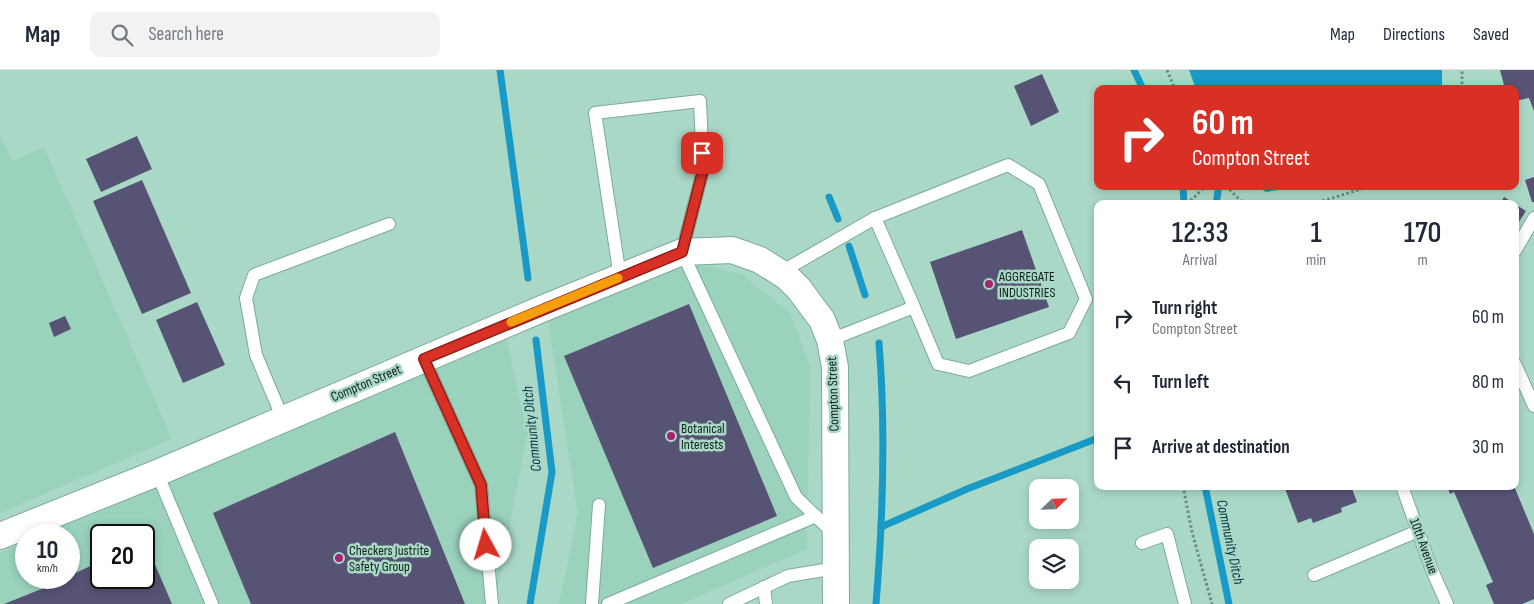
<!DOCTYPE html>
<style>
:root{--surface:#fff;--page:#f2f2f3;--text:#1f2937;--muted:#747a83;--line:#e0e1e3}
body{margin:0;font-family:"Sofia Sans Condensed",sans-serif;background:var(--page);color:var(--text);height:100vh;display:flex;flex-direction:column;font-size:19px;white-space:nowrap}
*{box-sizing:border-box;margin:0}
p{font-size:16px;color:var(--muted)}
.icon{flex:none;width:28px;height:28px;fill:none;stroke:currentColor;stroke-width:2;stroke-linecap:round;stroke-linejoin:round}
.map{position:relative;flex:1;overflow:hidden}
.drawer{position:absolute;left:1094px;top:130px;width:425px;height:290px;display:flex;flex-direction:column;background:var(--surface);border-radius:10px;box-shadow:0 2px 8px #0003}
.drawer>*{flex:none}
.guide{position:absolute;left:1094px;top:15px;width:425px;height:105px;border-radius:10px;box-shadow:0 2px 8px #0003;background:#d93025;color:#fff;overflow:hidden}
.needle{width:32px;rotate:67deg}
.controls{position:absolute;left:1029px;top:409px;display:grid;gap:10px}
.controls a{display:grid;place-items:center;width:50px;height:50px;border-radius:10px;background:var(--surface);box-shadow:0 2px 8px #0003;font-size:25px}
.speed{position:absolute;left:15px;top:454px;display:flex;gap:10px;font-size:25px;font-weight:700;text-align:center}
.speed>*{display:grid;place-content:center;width:65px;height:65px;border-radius:50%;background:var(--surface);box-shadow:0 2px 8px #0003;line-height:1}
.speed small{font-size:12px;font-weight:400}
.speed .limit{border:2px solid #111;border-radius:8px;background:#fff;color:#111}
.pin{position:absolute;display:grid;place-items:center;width:42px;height:42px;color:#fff;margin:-21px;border-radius:10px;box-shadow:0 2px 8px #0006}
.me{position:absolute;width:55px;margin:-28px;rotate:354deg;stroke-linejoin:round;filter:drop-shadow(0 0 4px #0008)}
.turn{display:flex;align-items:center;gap:18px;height:105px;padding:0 15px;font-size:22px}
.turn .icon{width:65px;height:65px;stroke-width:2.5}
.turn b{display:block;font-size:35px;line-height:42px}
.eta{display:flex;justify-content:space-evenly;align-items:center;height:85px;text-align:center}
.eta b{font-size:30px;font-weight:600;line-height:35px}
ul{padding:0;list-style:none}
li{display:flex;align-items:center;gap:15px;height:65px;padding:0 15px}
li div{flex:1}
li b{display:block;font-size:19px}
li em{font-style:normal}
header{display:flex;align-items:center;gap:30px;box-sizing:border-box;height:70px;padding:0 25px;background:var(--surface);border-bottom:1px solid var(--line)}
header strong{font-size:24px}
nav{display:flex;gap:28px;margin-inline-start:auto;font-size:18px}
.search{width:350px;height:45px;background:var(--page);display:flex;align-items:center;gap:12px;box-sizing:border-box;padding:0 18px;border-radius:10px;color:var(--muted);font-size:19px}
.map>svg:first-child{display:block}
.built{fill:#9ad2bc;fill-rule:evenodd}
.water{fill:#1999c6}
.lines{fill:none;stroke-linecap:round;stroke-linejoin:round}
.stream{stroke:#1999c6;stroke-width:7}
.building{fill:#575375}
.service-casing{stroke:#7daa99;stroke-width:14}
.minor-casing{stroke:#7daa99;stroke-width:28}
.path{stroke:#6a8d80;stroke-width:3;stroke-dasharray:2.5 2.5;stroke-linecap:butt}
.service{stroke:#fff;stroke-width:12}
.minor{stroke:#fff;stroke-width:26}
.route-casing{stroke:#8d1f18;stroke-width:12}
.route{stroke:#d93025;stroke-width:9}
.slow{stroke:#f59e0b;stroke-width:9}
.poi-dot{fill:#a52472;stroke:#aad8c6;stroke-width:2}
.labels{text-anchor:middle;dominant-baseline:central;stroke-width:5;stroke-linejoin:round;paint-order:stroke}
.poi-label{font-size:14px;fill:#11231d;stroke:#aad8c6;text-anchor:start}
.street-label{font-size:14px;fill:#11231d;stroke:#aad8c6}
.water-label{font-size:15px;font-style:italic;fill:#003245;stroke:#aad8c6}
</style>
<header>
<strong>Map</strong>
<div class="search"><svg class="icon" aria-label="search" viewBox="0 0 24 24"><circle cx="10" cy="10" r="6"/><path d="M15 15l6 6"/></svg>Search here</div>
<nav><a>Map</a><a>Directions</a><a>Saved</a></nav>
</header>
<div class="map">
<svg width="1534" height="534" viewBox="0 0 1534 534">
<rect width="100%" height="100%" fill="#aad8c6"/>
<g class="built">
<polygon points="0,64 12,91 44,77 172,369 0,443"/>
<polygon points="687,192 742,204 790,243 810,296 807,479 681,534 559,534 578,444 548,249"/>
<path d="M506,267L527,364L495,534H0V483L26,472V508H69V465H42ZM101,465H144V508H101Z"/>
</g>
<g class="water">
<polygon points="1189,0 1442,0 1442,19 1196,19"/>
<polygon points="1256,116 1300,116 1266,122"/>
</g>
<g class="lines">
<g class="stream">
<polyline points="500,0 528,208"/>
<polyline points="1134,0 1143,19"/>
<polyline points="1183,116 1184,134"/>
<polyline points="829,127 838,149"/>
<polyline points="1216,134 1218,122"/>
<polyline points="849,176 865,225"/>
<polyline points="1205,416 1229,534"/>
<polyline points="881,457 967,419 1098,368"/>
<polyline points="530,534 552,402 536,270"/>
<path d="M876,534C883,448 886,360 879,273"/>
</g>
</g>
<g class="building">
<polygon points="1500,0 1534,0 1534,41 1529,28 1515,31 1515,19 1505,19"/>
<polygon points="1042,4 1059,42 1031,56 1014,16"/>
<polygon points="137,66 152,99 101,122 86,89"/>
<polygon points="1534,107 1534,132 1532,132 1525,110"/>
<polygon points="142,110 191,223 142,244 93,131"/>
<polygon points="1504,127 1515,134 1500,134"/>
<polygon points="1515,134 1526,141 1515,158"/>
<polygon points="1022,160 1049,237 956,269 930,192"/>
<polygon points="197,232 225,295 183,313 156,250"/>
<polygon points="689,234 777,446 653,498 564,286"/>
<polygon points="65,246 71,259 54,267 49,253"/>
<polygon points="395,362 465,534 251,534 213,443"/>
<polygon points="1284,416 1351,416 1357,432 1341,438 1342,442 1313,453 1311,448 1298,453"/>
<polygon points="1447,416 1514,416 1534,464 1534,529 1522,534 1494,534 1486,515 1493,512 1454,422 1450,424"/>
<polygon points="144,469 172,534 4,534 69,508 69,506 101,491 101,508 144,508"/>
</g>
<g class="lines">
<g class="service-casing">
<g id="service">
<polyline points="1515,181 1534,148"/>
<polyline points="781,202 875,148"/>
<polyline points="620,207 595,43 700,31 703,100 682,182 796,427 834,464"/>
<polyline points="830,270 914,237 938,294 969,301 1069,263 1086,229 1039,114 1008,95 875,148 914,237"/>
<polyline points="424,289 481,415 492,534"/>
<polyline points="1515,294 1534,336"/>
<polyline points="283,349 256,285 246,228 254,205 389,154"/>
<polyline points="157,403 212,534"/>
<polyline points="1402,416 1431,498 1447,534"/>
<polyline points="1142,473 1167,464 1185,534"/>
<polyline points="1314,505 1418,461"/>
<polyline points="764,517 766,534"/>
<polyline points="592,534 599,435"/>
<polyline points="608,534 816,446"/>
<polyline points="729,534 788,506 836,498"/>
</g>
</g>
<g class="minor-casing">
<polyline id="minor" points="0,466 157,403 544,238 682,182 732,180 760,190 787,207 799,219 822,250 830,270 835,297 836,534"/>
</g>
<g class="path">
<polyline points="1167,0 1175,19"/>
<polyline points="1462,19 1462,0"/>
<polyline points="1226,116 1244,134"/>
<polyline points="1187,134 1206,116"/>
<polyline points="1313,134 1371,116"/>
<polyline points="1183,416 1192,462 1212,534"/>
</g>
<use href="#service" class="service"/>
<use href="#minor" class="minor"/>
</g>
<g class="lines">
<g class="route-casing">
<polyline id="route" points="486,475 481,415 424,289 682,182 703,100 702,83"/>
</g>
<use href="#route" class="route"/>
<polyline class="slow" points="511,252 618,208"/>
</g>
<g class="poi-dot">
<circle cx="989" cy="214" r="5"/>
<circle cx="671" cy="366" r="5"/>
<circle cx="339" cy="488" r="5"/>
</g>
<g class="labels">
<g class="poi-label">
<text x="999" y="206">AGGREGATE<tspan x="999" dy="16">INDUSTRIES</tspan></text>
<text x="681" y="358">Botanical<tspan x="681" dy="16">Interests</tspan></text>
<text x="349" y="480">Checkers Justrite<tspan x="349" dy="16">Safety Group</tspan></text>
</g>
<g class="street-label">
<text transform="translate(366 313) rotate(-23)">Compton Street</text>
<text transform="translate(833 324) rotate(-92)">Compton Street</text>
<text transform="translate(1424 476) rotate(70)">10th Avenue</text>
</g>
<g class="water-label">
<text transform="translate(532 359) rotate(-96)">Community Ditch</text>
<text transform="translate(1230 472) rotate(78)">Community Ditch</text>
</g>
</g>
</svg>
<div class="controls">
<a><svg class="needle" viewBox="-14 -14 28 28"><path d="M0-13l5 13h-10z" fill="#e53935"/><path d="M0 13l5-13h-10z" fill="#747a83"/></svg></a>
<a><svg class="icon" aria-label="layers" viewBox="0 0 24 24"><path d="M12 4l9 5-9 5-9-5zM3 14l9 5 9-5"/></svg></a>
</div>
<div class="speed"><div>10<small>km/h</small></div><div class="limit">20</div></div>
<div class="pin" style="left:702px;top:83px;background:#d93025"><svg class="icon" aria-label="arrive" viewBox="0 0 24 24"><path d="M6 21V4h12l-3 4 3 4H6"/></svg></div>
<svg class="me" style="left:486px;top:475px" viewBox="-20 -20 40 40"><circle r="19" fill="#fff"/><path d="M0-13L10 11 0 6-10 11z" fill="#d93025"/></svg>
<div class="guide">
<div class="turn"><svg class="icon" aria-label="right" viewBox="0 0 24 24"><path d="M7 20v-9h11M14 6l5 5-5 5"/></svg><div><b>60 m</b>Compton Street</div></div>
</div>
<section class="drawer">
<div class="eta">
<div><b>12:33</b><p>Arrival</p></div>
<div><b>1</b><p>min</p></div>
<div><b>170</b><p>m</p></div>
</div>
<ul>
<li><svg class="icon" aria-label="right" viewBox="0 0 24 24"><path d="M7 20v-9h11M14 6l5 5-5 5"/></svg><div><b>Turn right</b><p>Compton Street</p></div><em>60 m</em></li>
<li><svg class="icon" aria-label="left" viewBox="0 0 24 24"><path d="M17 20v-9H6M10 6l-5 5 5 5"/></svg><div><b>Turn left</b></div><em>80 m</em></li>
<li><svg class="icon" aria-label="arrive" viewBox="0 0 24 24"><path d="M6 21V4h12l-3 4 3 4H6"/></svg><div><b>Arrive at destination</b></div><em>30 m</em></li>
</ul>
</section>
</div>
